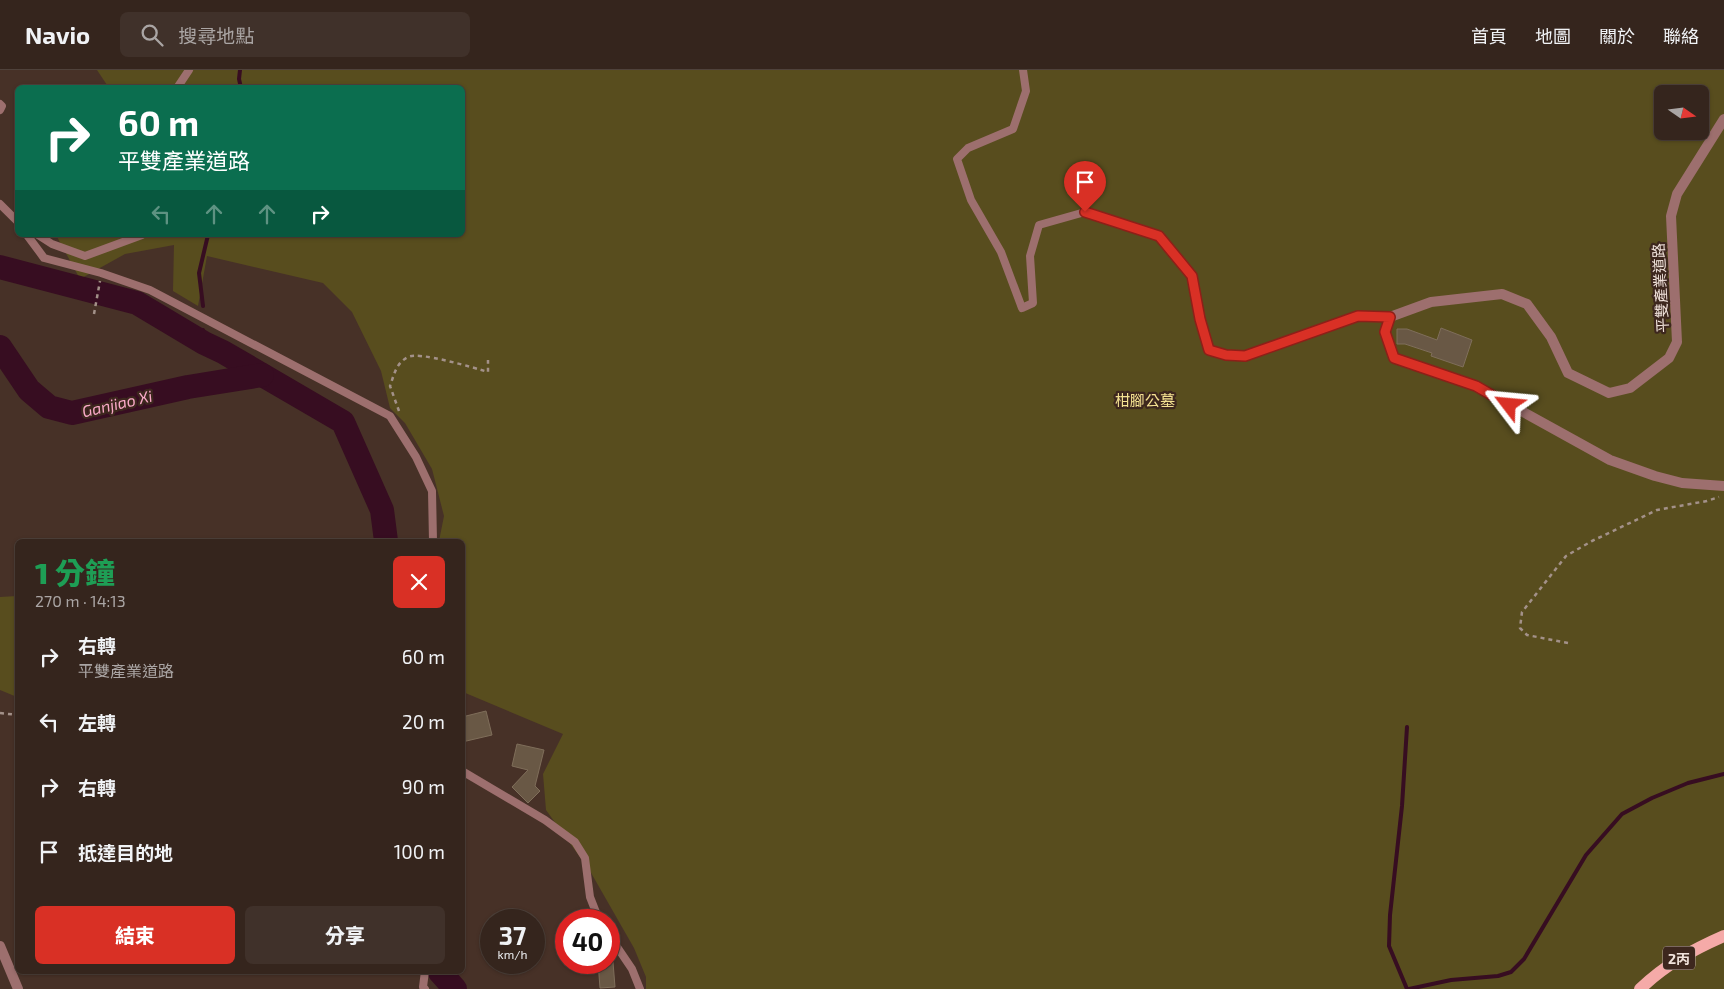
<!DOCTYPE html>
<html lang="zh-TW">
<meta charset="utf-8">
<style>
:root{--surface:#35251d;--page:#40312a;--text:#f1f3f6;--muted:#aaa5a4;--line:#4f423b;--accent:#d93025}
body{margin:0;font-family:"Exo 2","Noto Sans TC",sans-serif;background:var(--page);color:var(--text);height:100vh;display:flex;flex-direction:column;font-size:19px;white-space:nowrap}
*{box-sizing:border-box;margin:0}
p{font-size:16px;color:var(--muted)}
.icon{flex:none;width:28px;height:28px;fill:none;stroke:currentColor;stroke-width:2;stroke-linecap:round;stroke-linejoin:round}
.map{position:relative;flex:1;overflow:hidden}
.sheet{position:absolute;left:15px;top:469px;width:450px;height:435px;display:flex;flex-direction:column;background:var(--surface);border-radius:8px;box-shadow:0 1px 4px #0004,0 0 0 1px var(--line)}
.sheet>*{flex:none}
.top-card{position:absolute;left:15px;top:15px;width:450px;height:152px;border-radius:8px;box-shadow:0 1px 4px #0004,0 0 0 1px var(--line);background:#0b6e4f;color:#fff;overflow:hidden}
.needle{width:32px;rotate:104deg}
.controls{position:absolute;left:1654px;top:15px;display:grid;gap:10px}
.controls a{display:grid;place-items:center;width:55px;height:55px;border-radius:8px;background:var(--surface);box-shadow:0 1px 4px #0004,0 0 0 1px var(--line);font-size:25px}
.speed{position:absolute;left:480px;top:839px;display:flex;gap:10px;font-size:25px;font-weight:700;text-align:center}
.speed>*{display:grid;place-content:center;width:65px;height:65px;border-radius:50%;background:var(--surface);box-shadow:0 1px 4px #0004,0 0 0 1px var(--line);line-height:1}
.speed small{font-size:12px;font-weight:400}
.speed .limit{border:8px solid #d22;background:#fff;color:#111}
.pin{position:absolute;display:grid;place-items:center;width:42px;height:42px;color:#fff;margin:-51px -21px;border-radius:50% 50% 50% 0;rotate:-45deg;box-shadow:0 0 5px #0007}
.pin .icon{rotate:45deg}
.me{position:absolute;width:55px;margin:-28px;rotate:299deg;stroke-linejoin:round;filter:drop-shadow(0 0 4px #0008)}
.turn{display:flex;align-items:center;gap:18px;height:105px;padding:0 20px;font-size:22px}
.turn .icon{width:65px;height:65px;stroke-width:2.5}
.turn b{display:block;font-size:35px;line-height:42px}
.lanes{display:flex;align-items:center;height:48px;padding:0 20px;background:#0003;justify-content:center;gap:25px;direction:ltr}
.lanes .off{opacity:.35}
.round{display:grid;place-items:center;flex:none;width:52px;height:52px;border-radius:8px;background:var(--page)}
.head{display:flex;align-items:center;justify-content:space-between;height:85px;padding:0 20px}
h1{font-size:30px;font-weight:800;line-height:38px;color:#1e9e55}
.cta{display:flex;gap:10px;margin-top:auto;padding:10px 20px}
.cta a{flex:1;height:58px;border-radius:8px;background:var(--accent);color:#fff;font-size:20px;font-weight:800;line-height:58px;text-align:center}
.cta a+a{background:var(--page);color:var(--text)}
ul{padding:0;list-style:none}
li{display:flex;align-items:center;gap:15px;height:65px;padding:0 20px}
li div{flex:1}
li b{display:block;font-size:19px}
li em{font-style:normal}
header{display:flex;align-items:center;gap:30px;box-sizing:border-box;height:70px;padding:0 25px;background:var(--surface);border-bottom:1px solid var(--line)}
header strong{font-size:24px}
nav{display:flex;gap:28px;margin-inline-start:auto;font-size:18px}
.search{width:350px;height:45px;background:var(--page);display:flex;align-items:center;gap:12px;box-sizing:border-box;padding:0 18px;border-radius:8px;color:var(--muted);font-size:19px}
.map>svg:first-child{display:block}
.green{fill:#584d1e;fill-rule:evenodd}
.lines{fill:none;stroke-linecap:round;stroke-linejoin:round}
.stream{stroke:#370d21;stroke-width:4}
.river{stroke:#370d21;stroke-width:24}
.building{fill:#695845;stroke:#7f6e5a}
.path{stroke:#a39189;stroke-width:2.5;stroke-dasharray:4 4;stroke-linecap:butt}
.service{stroke:#9d6f6e;stroke-width:8}
.tertiary{stroke:#9d6f6e;stroke-width:10}
.primary{stroke:#f5aaa8;stroke-width:12}
.route-casing{stroke:#8d1f18;stroke-width:12}
.route{stroke:#d93025;stroke-width:9}
.labels{text-anchor:middle;dominant-baseline:central;stroke-width:4.5;stroke-linejoin:round;paint-order:stroke}
.shield{fill:#3d271e;stroke:#baaaa2;stroke-width:1}
.shield-label{font-size:14px;font-weight:bold;fill:#f0e2db}
.street-label{font-size:15px;fill:#f0e2db;stroke:#3d271e}
.park-label{font-size:15px;fill:#f4e191;stroke:#3d271e}
.water-label{font-size:16px;font-style:italic;fill:#f9a9c7;stroke:#3d271e}
</style>
<header>
<strong>Navio</strong>
<div class="search"><svg class="icon" aria-label="search" viewBox="0 0 24 24"><circle cx="10" cy="10" r="6"/><path d="M15 15l6 6"/></svg>搜尋地點</div>
<nav><a>首頁</a><a>地圖</a><a>關於</a><a>聯絡</a></nav>
</header>
<div class="map">
<svg width="1724" height="919" viewBox="0 0 1724 919">
<rect width="100%" height="100%" fill="#473127"/>
<g class="green">
<path d="M97,0H1724V919H646V907L634,878L590,801L546,740L543,704L563,664L463,622L462,471H439L444,446L432,399L405,353L390,338L381,301L352,242L323,213L207,186L198,236L173,221L174,175L125,184L80,209L56,165H462V18H109ZM1662,24H1700V61H1662Z"/>
<polygon points="17,526 18,526 17,627 0,620 0,527"/>
</g>
<g class="lines">
<g class="stream">
<polyline points="240,0 239,9 241,18"/>
<polyline points="203,236 199,203 208,165"/>
<polyline points="203,260 204,273"/>
<polyline points="1407,657 1402,736 1390,845 1389,876 1407,919"/>
<polyline points="1409,919 1451,910 1498,906 1511,902 1524,889 1586,785 1622,744 1652,728 1688,713 1724,704"/>
</g>
<g class="river">
<polyline points="0,197 137,233 204,273 223,282 343,352 382,440 386,471"/>
<polyline points="0,277 29,320 49,337 72,343 188,317 262,305"/>
<polyline points="439,901 455,919"/>
</g>
</g>
<g class="building">
<polygon points="1441,258 1472,270 1463,297 1431,286 1432,283 1405,274 1397,274 1397,259 1407,259 1437,270"/>
<polygon points="486,641 492,665 462,672 462,647"/>
<polygon points="517,674 544,680 535,716 540,721 528,733 512,717 528,700 512,696"/>
<polygon points="598,892 613,892 615,917 600,918"/>
</g>
<g class="lines">
<g class="path">
<polyline points="94,244 100,211"/>
<path d="M399,341L390,316C394,305 396,293 408,287C418,281 475,298 488,302V290"/>
<polyline points="1568,573 1527,565 1520,558 1522,542 1566,486 1592,471 1657,440 1707,431 1719,427"/>
<polyline points="0,643 18,645"/>
</g>
<g class="service">
<polyline points="1023,0 1026,21 1013,59 968,78 957,89 971,130 1001,182 1022,238 1033,233 1030,186 1039,155 1085,142 1159,166 1192,207 1199,249 1209,280 1226,285 1245,287 1358,247 1390,247"/>
<polyline points="177,18 189,0"/>
<polyline points="0,34 2,36 0,40"/>
<polyline points="0,134 18,152"/>
<polyline points="27,165 44,188 101,203 150,220 390,346 416,387 432,421 433,471"/>
<polyline points="38,165 52,174 85,186 142,165"/>
<polyline points="462,701 545,750 575,772 585,788 590,827 599,850"/>
<polyline points="609,865 632,899 640,919"/>
<polyline points="425,919 423,917 425,901"/>
</g>
<g class="tertiary">
<polyline points="1724,49 1677,124 1671,146 1677,272 1669,288 1630,318 1609,323 1568,303 1551,267 1527,234 1502,224 1431,232 1390,247 1385,262 1394,288 1476,316 1610,390 1655,406 1682,413 1724,416"/>
<polyline points="0,876 18,919"/>
</g>
<path class="primary" d="M1640,919C1665,895 1692,880 1724,866"/>
</g>
<g class="lines">
<g class="route-casing">
<polyline id="route" points="1085,142 1159,166 1192,206 1200,249 1209,280 1226,285 1245,286 1358,246 1390,247 1385,262 1394,288 1476,316 1509,335"/>
</g>
<use href="#route" class="route"/>
</g>
<g class="labels">
<rect class="shield" x="1663" y="876.5" width="32" height="23" rx="4"/>
<g class="shield-label">
<text x="1679" y="888">2丙</text>
</g>
<g class="street-label">
<text transform="translate(1660 218) rotate(-93)">平雙產業道路</text>
</g>
<g class="park-label">
<text x="1145" y="330">柑腳公墓</text>
</g>
<g class="water-label">
<text transform="translate(117 333) rotate(-13)">Ganjiao Xi</text>
</g>
</g>
</svg>
<div class="controls">
<a><svg class="needle" viewBox="-14 -14 28 28"><path d="M0-13l5 13h-10z" fill="#e53935"/><path d="M0 13l5-13h-10z" fill="#aaa5a4"/></svg></a>
</div>
<div class="speed"><div>37<small>km/h</small></div><div class="limit">40</div></div>
<div class="pin" style="left:1085px;top:142px;background:#d93025"><svg class="icon" aria-label="arrive" viewBox="0 0 24 24"><path d="M6 21V4h12l-3 4 3 4H6"/></svg></div>
<svg class="me" style="left:1509px;top:335px" viewBox="-20 -20 40 40"><path d="M0-17L14 15 0 8-14 15z" fill="#d93025" stroke="#fff" stroke-width="4"/></svg>
<div class="top-card">
<div class="turn"><svg class="icon" aria-label="right" viewBox="0 0 24 24"><path d="M7 20v-9h11M14 6l5 5-5 5"/></svg><div><b>60 m</b>平雙產業道路</div></div>
<div class="lanes"><svg class="icon off" aria-label="left" viewBox="0 0 24 24"><path d="M17 20v-9H6M10 6l-5 5 5 5"/></svg><svg class="icon off" aria-label="ahead" viewBox="0 0 24 24"><path d="M12 20V5M6 11l6-6 6 6"/></svg><svg class="icon off" aria-label="ahead" viewBox="0 0 24 24"><path d="M12 20V5M6 11l6-6 6 6"/></svg><svg class="icon" aria-label="right" viewBox="0 0 24 24"><path d="M7 20v-9h11M14 6l5 5-5 5"/></svg></div>
</div>
<section class="sheet">
<div class="head"><div><h1>1 分鐘</h1><p>270 m · 14:13</p></div><a class="round" style="background:#d93025;color:#fff"><svg class="icon" aria-label="close" viewBox="0 0 24 24"><path d="M6 6l12 12M18 6L6 18"/></svg></a></div>
<ul>
<li><svg class="icon" aria-label="right" viewBox="0 0 24 24"><path d="M7 20v-9h11M14 6l5 5-5 5"/></svg><div><b>右轉</b><p>平雙產業道路</p></div><em>60 m</em></li>
<li><svg class="icon" aria-label="left" viewBox="0 0 24 24"><path d="M17 20v-9H6M10 6l-5 5 5 5"/></svg><div><b>左轉</b></div><em>20 m</em></li>
<li><svg class="icon" aria-label="right" viewBox="0 0 24 24"><path d="M7 20v-9h11M14 6l5 5-5 5"/></svg><div><b>右轉</b></div><em>90 m</em></li>
<li><svg class="icon" aria-label="arrive" viewBox="0 0 24 24"><path d="M6 21V4h12l-3 4 3 4H6"/></svg><div><b>抵達目的地</b></div><em>100 m</em></li>
</ul>
<div class="cta"><a>結束</a><a>分享</a></div>
</section>
</div>
